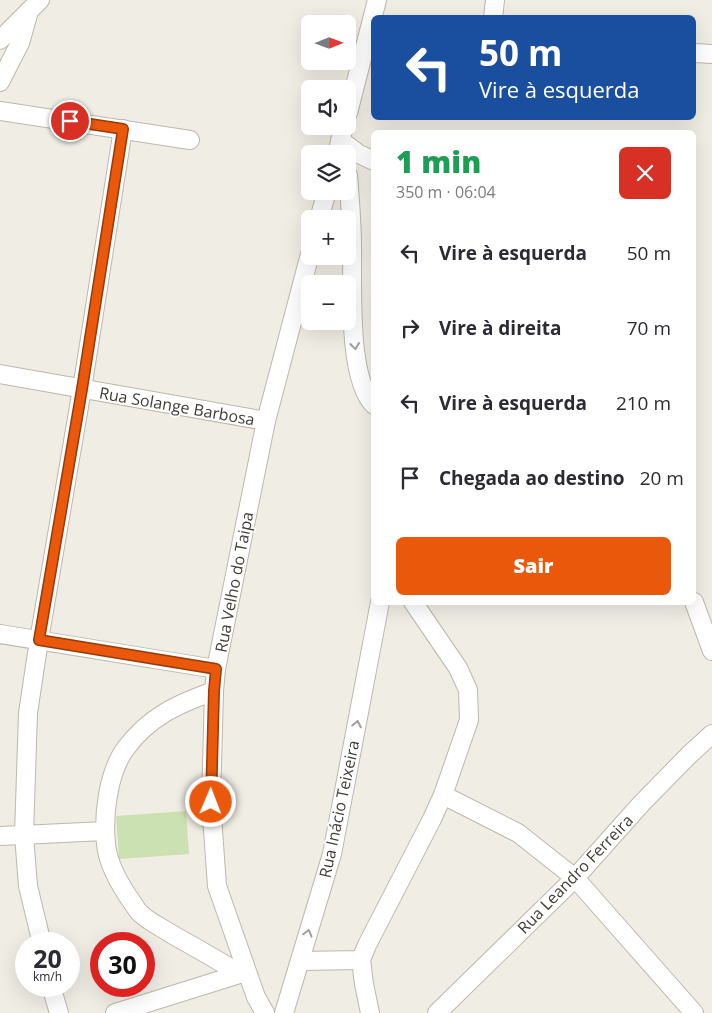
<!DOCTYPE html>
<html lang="pt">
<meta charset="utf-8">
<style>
:root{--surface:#fff;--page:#f2f2f3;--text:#2b2b33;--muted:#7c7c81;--accent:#ea580c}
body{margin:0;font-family:"Open Sans",sans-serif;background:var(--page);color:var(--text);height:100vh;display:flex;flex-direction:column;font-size:19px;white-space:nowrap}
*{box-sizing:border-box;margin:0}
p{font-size:16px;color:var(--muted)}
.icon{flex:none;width:28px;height:28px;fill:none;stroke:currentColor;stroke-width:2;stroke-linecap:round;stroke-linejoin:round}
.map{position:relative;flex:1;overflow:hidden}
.side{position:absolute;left:371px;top:130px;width:325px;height:475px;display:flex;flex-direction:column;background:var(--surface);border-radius:8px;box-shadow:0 5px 20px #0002}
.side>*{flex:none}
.banner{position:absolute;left:371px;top:15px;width:325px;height:105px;border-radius:8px;box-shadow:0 5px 20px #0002;background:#1a4fa0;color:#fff;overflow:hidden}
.needle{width:32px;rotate:89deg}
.fabs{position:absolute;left:301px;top:15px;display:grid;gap:10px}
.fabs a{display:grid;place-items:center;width:55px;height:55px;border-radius:8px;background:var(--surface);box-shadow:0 5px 20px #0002;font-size:25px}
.speed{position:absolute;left:15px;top:932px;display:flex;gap:10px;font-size:25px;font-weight:700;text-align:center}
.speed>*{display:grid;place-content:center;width:65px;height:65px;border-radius:50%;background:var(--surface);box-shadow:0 5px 20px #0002;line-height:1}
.speed small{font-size:12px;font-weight:400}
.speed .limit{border:8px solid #d22;background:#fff;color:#111}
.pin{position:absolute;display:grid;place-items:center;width:42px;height:42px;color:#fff;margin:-21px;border:2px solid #fff;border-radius:50%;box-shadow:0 1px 5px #0007}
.me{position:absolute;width:55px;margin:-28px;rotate:1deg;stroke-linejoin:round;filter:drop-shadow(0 0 4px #0008)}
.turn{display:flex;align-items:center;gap:18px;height:105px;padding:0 25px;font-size:22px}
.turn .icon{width:65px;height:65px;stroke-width:2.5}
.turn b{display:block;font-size:35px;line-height:42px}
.round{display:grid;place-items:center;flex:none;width:52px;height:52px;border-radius:8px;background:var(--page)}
.overview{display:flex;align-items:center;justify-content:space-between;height:85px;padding:0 25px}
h1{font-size:30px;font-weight:800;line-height:38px;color:#1e9e55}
.action{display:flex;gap:10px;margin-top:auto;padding:10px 25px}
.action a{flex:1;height:58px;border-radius:8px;background:var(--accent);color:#fff;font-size:20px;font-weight:800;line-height:58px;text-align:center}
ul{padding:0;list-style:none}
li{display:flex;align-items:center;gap:15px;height:75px;padding:0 25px}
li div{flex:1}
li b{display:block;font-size:19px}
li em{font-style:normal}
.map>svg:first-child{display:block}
.green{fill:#cce1b1}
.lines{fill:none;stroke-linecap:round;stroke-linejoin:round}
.minor-casing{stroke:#beb7ab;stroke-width:20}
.minor{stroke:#fff;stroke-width:18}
.oneway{stroke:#a09e9a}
.route-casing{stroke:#983908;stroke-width:12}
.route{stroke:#ea580c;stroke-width:9}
.labels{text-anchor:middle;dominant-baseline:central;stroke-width:4;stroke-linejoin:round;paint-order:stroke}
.street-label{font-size:16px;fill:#423d35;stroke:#fff}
</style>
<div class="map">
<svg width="712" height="1013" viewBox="0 0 712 1013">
<rect width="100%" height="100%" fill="#f0ede5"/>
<polygon class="green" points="186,811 189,854 119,859 116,816"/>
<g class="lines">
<g class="minor-casing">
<g id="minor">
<polyline points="493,18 495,0"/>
<polyline points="0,40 40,0"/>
<polyline points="694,53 712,54"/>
<polyline points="0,82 20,43 29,11"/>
<polyline points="0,111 190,140"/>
<polyline points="348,113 377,0"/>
<polyline points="340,140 359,154 374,161"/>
<polyline points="337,154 344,126"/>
<path d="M348,175C350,199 352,224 352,248C353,286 347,378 374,405"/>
<polyline points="319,219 327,191"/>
<polyline points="0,374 266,421"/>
<polyline points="694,602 712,651"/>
<polyline points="0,634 216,669"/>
<path d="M214,691C178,704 150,716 126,748C108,772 103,815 106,844C108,866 121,887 134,905C136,908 138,912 141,914C148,921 164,929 173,935C195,947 217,960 239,973"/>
<polyline points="443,795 518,833 575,878 694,1013"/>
<polyline points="0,836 105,831"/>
<polyline points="42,944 28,886 24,835 28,713 39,640 82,389 123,129"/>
<polyline points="361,960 364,984 370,1013"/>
<polyline points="300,961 361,960 367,945 432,819 443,795 469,720 468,690 458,668 413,602"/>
<polyline points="51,986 59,1013"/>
<polyline points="115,1013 246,972"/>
<polyline points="265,1013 256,997 217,886 211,802 214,691 216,669 266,421 310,254"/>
<polyline points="284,1013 332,854 380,602"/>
<polyline points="437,1013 575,878 641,804 689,755 712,734"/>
</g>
</g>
<use href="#minor" class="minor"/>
</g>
<defs><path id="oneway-chevron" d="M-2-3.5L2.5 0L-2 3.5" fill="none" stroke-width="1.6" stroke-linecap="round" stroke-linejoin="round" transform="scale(1.25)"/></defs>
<g class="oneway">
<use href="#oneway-chevron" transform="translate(355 346) rotate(83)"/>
<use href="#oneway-chevron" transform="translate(357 724) rotate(-79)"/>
<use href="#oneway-chevron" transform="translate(308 933) rotate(-74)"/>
</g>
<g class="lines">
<g class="route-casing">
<polyline id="route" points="70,121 123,129 82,389 39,640 216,669 214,691 211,802"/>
</g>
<use href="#route" class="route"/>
</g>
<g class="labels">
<g class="street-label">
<text transform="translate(177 406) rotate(10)">Rua Solange Barbosa</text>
<text transform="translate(234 582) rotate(-79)">Rua Velho do Taipa</text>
<text transform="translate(339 809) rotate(-78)">Rua Inácio Teixeira</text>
<text transform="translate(575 874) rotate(-46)">Rua Leandro Ferreira</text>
</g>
</g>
</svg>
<div class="fabs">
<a><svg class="needle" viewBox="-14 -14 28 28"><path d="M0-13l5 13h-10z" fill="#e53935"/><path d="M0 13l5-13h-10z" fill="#7c7c81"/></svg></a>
<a><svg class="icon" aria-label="sound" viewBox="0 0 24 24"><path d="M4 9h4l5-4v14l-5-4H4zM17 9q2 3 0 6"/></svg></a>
<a><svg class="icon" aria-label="layers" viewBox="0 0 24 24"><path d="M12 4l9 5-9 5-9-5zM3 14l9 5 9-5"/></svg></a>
<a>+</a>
<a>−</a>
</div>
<div class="speed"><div>20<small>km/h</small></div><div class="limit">30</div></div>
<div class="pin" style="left:70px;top:121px;background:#d93025"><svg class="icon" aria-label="arrive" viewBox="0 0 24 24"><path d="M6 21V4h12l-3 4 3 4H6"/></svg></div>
<svg class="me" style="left:211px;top:802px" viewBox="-20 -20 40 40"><circle r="17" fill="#ea580c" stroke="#fff" stroke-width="3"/><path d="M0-11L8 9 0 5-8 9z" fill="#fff"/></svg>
<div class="banner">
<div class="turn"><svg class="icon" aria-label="left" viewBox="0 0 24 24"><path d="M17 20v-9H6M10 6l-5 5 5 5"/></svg><div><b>50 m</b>Vire à esquerda</div></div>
</div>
<section class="side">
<div class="overview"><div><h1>1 min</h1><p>350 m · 06:04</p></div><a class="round" style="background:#d93025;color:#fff"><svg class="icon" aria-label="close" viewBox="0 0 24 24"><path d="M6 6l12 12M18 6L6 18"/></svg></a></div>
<ul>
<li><svg class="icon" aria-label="left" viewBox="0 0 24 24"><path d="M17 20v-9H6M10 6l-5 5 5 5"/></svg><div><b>Vire à esquerda</b></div><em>50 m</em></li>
<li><svg class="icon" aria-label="right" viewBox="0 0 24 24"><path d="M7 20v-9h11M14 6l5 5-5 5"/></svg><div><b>Vire à direita</b></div><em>70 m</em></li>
<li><svg class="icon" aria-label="left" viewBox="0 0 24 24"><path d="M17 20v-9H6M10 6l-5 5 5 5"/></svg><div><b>Vire à esquerda</b></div><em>210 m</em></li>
<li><svg class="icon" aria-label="arrive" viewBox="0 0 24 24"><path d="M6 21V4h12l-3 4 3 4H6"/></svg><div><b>Chegada ao destino</b></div><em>20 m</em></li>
</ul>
<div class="action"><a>Sair</a></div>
</section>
</div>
